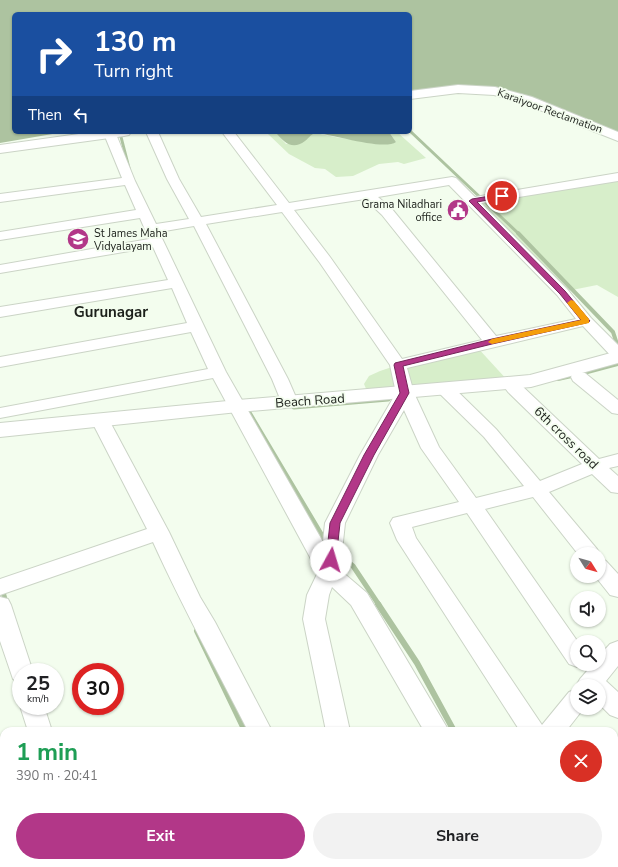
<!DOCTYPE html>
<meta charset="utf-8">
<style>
:root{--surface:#fff;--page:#f2f2f2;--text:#202124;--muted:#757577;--accent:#b23788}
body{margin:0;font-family:"Nunito Sans",sans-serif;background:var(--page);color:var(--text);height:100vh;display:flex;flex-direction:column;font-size:15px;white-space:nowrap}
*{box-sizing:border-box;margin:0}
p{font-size:13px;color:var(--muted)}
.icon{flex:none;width:22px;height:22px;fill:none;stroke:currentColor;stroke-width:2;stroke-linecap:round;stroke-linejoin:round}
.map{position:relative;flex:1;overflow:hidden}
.panel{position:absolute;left:0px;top:727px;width:618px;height:140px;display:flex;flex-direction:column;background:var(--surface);border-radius:12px 12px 0 0;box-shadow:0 1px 3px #0004}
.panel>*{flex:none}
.guide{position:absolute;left:12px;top:12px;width:400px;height:122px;border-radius:6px;box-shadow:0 1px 3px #0004;background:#1a4fa0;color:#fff;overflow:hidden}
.needle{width:26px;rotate:127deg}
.buttons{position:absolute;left:570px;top:547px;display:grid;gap:8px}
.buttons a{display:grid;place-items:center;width:36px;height:36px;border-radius:50%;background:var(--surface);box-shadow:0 1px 3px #0004;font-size:20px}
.speed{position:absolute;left:12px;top:663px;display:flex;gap:8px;font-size:20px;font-weight:700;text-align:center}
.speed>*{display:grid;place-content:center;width:52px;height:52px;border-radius:50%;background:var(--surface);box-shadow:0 1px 3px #0004;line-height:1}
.speed small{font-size:10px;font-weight:400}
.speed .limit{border:6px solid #d22;background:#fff;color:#111}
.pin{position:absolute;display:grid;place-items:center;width:34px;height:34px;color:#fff;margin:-17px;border:2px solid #fff;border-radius:50%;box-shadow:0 1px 4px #0007}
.me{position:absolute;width:44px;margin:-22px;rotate:6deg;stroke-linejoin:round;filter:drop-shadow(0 0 3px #0008)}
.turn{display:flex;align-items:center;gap:14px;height:84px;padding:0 16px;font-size:18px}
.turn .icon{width:52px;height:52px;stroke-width:2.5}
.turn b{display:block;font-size:28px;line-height:34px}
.then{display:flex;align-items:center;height:38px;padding:0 16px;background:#0003;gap:8px;font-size:15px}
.round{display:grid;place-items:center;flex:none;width:42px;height:42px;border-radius:21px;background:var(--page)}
.summary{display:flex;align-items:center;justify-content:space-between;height:68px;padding:0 16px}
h1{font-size:24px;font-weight:700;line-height:30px;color:#1e9e55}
.cta{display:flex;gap:8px;margin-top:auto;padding:8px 16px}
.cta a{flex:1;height:46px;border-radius:24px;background:var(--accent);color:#fff;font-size:16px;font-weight:700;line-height:46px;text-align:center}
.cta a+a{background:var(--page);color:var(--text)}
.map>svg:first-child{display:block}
.green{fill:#d7eeca}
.water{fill:#adc3a0}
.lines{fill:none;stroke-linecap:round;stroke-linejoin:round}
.stream-far3{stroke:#adc3a0;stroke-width:3}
.stream-far2{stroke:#adc3a0;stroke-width:4}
.stream-far1{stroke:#adc3a0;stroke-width:5}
.stream{stroke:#adc3a0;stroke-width:6}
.minor-casing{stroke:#cbd4c6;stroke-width:2}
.secondary-casing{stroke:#cbd4c6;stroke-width:2}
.minor{fill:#fff;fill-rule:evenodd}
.secondary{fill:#fff;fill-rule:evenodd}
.route{fill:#b23788;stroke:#742458}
.slow{fill:#f59e0b}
.labels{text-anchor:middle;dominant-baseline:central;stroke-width:3.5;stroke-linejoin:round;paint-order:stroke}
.far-street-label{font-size:11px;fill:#1c201b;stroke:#f3fdee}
.far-poi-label{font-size:11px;fill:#1c201b;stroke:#f3fdee;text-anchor:end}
.street-label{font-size:13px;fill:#1c201b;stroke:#f3fdee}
.quarter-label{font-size:15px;font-weight:bold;fill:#1c201b;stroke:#f3fdee}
</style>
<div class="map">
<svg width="618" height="867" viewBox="0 0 618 867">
<rect width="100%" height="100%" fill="#f3fdee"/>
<g class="green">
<polygon points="269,132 275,132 286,144 308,138 310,135 315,133 340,138 396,142 389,132 397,132 426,158 404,164 398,162 379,164 353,176 336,177 325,169 315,168 289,154 268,134"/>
<polygon points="618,177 618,297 597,285 562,292 472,201"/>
<polygon points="476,346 509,382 367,391 364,384 369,376 380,371 398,365"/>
</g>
<g class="water">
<polygon points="0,0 618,0 618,132 505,89 466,85 410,92 410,14 14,14 14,132 64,132 0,143"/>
<path d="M275,132H389L396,142C384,151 332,134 315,133C310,135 309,138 305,141C292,151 284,142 275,132Z"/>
</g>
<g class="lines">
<g class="stream-far3">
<polyline points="410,131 519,234"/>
<polyline points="120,133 129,168"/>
</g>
<g class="stream-far2">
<polyline points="518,233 613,332 618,347"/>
<polyline points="580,374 618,364"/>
<polyline points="558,379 576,375"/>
</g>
<g class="stream-far1">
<polyline points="245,406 327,544"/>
<polyline points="294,407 388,399"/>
<polyline points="337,553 353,566 379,605"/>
<polyline points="0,581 6,603"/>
</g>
<g class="stream">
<polyline points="378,604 417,663 454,731"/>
<polyline points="197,631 245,731"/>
<polyline points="15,676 21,695"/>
</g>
<g class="minor-casing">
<g id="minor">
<path d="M106,132H114L116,134L135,181L156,224L189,219L167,179L146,132H158L179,179L201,217L277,205L222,132H234L289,203L452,177L456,178L475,197L618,173V181L481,203L567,289L591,318L618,345V359L612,357L583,326L407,368L414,393L439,447L476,498L524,486L484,437L439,393L436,389L439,385L445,384L451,385L496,429L540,481L582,464L508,392L505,388L508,384L514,383L520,384L599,459L618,454V466L609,468L618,476V493L611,492L592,474L549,492L597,549L600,554L599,556V554H578L533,497L485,509L578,642H577V664H585L577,667L569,664L467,513L412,527L416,538L542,725L569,692L577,689V708H584L566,731H520L397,540L390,523L393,518L459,502L421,448L404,410L378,455L345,523L340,570L367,593L449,731H424L351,605L332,587L329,595L325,619L350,731H326L303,619L307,595L318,572L213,378L0,418V408L208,369L191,332L0,367V357L187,323L172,288L0,317V307L168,280L153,247L0,273V265L149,239L140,218L0,240V232L136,210L125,185L0,202V194L122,178L104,134ZM449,185L557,295L576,319L496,336L392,209L378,197ZM365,199L382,215L482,340L402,359L330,257L294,210ZM282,212L320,263L390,365L396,393L360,455L325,523L323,542L226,372L159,232L194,226L272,379L283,406L289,407L295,406L298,402L288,379L206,224Z"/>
<polygon points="579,372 585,373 618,400 618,414 612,413 573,381 571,377 573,373"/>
<path d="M100,415L106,416L109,420L169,532L200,597L215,622L272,731H248C216,668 182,606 153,542L0,595V579L147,529L91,420L94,416Z"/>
<polygon points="599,558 606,561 618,574 618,597 610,595 595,576 599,576"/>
<polygon points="0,597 8,599 11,605 33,672 21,672 21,681 13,679 0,641"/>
<polygon points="618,641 618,666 606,681 618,692 618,718 610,715 599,704 599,686 577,686 577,687 576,686 580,679 593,664 599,664 599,656 610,644"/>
<polygon points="21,704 21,706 44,706 52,731 28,731 20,706"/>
<polygon points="614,810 618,811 618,839 614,838"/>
<polygon points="67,863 95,863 97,867 69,867"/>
<polygon points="304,863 332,863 334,867 306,867"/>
<polygon points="377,863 405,863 406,867 378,867"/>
<polygon points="430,863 460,863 458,867 428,867"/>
<polygon points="519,863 549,863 551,867 521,867"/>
</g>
</g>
<g class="secondary-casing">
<g id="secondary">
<polygon points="458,85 495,87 532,97 618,132 618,141 522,103 494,95 458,93 410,99 410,91"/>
<polygon points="93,132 131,132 129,135 124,136 0,153 0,145"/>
<polygon points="618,351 618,363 531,387 238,412 0,437 0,423 238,400 530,375"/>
</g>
</g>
<use href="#minor" class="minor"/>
<use href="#secondary" class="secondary"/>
</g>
<polygon class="route" points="502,194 504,195 504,197 477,202 565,291 590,321 586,323 492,344 403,366 409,393 374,455 340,523 336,560 335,563 327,563 326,560 330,523 364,455 400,393 394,365 395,363 492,339 581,320 560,294 469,201 472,199"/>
<polygon class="slow" points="571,300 574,301 589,319 589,323 492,344 488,342 492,339 581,320 567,303"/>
<defs>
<g id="civic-disc" transform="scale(1.15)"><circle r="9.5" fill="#b23788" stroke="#f3fdee"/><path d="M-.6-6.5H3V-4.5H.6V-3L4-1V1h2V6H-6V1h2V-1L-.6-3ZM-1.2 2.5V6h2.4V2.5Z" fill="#fff"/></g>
<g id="school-disc" transform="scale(1.15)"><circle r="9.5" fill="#b23788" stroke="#f3fdee"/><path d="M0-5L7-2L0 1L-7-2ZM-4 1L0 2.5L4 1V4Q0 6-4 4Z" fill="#fff"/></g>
</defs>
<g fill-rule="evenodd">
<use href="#civic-disc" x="458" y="210"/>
<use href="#school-disc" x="78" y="239"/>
</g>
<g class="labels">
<g class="far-street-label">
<text transform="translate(550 111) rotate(20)">Karaiyoor Reclamation</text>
</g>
<g class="far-poi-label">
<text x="442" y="204">Grama Niladhari<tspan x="442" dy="13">office</tspan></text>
<text x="94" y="233" text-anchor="start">St James Maha<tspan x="94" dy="13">Vidyalayam</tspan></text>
</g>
<g class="street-label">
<text transform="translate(310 401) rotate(-4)">Beach Road</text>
<text transform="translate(566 438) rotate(44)">6th cross road</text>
</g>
<g class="quarter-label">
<text x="111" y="312">Gurunagar</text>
</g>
</g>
</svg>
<div class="buttons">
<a><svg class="needle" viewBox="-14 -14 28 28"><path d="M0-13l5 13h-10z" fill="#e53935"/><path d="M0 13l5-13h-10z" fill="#757577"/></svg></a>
<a><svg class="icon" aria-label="sound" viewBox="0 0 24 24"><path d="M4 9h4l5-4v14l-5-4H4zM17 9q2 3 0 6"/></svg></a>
<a><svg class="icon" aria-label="search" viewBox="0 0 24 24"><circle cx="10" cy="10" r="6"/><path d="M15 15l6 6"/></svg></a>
<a><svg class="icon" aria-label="layers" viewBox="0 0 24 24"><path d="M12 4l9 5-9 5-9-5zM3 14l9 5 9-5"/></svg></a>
</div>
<div class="speed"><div>25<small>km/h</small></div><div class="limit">30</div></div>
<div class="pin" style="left:502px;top:196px;background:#d93025"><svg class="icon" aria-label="arrive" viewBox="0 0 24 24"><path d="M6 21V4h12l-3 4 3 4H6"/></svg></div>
<svg class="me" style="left:331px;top:560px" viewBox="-20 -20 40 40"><circle r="19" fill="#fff"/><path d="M0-13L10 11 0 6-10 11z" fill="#b23788"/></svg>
<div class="guide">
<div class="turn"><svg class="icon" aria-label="right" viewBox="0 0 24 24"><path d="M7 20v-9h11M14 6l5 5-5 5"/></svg><div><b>130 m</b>Turn right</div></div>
<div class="then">Then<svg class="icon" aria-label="left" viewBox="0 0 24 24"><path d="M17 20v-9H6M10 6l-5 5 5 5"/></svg></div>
</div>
<section class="panel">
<div class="summary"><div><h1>1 min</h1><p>390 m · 20:41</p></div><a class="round" style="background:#d93025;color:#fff"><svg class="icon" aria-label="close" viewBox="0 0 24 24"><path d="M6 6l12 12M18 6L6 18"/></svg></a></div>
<div class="cta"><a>Exit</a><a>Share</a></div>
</section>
</div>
